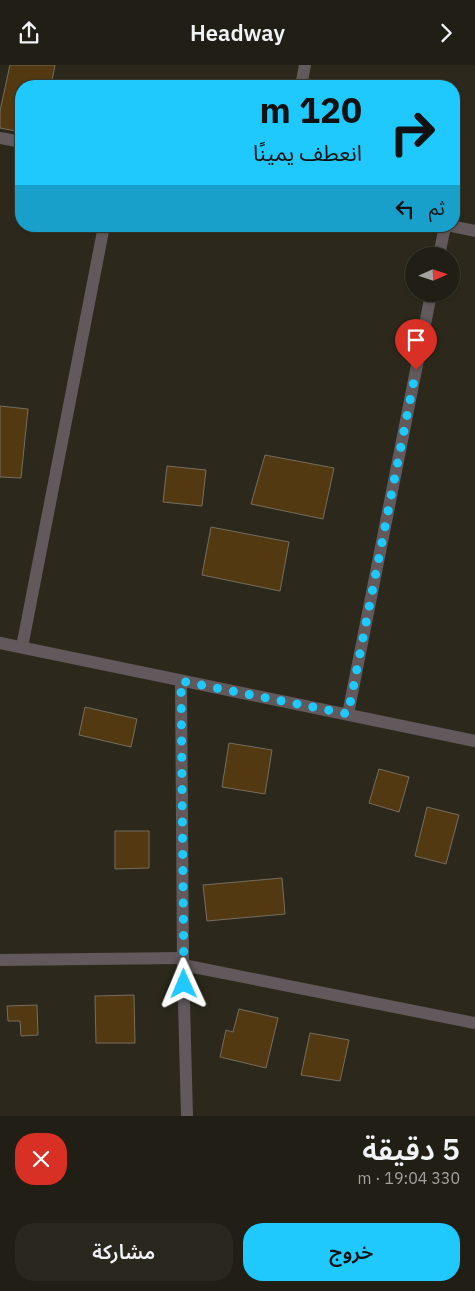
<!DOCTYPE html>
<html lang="ar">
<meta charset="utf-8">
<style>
:root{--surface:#211f15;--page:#29271e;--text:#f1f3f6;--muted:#a2a2a0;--line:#3e3d34;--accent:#1fc9fd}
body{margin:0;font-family:"IBM Plex Sans","Noto Sans Arabic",sans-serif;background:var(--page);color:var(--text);direction:rtl;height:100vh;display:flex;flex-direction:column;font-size:19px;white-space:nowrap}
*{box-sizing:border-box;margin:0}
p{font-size:16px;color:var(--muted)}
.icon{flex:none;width:28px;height:28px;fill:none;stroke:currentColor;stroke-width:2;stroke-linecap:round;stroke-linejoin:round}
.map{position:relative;height:1051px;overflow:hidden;direction:ltr}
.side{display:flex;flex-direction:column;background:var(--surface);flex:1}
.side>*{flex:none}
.guide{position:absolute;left:15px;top:15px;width:445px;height:152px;border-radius:20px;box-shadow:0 1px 4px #0004,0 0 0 1px var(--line);direction:rtl;background:#1fc9fd;color:#111;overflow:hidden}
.needle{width:32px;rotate:87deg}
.buttons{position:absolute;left:405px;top:182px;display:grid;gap:10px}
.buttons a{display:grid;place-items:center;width:55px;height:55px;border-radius:50%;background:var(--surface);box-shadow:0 1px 4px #0004,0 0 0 1px var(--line);font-size:25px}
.pin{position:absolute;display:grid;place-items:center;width:42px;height:42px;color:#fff;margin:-51px -21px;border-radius:50% 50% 50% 0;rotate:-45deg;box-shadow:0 0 5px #0007}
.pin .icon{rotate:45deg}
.me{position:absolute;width:55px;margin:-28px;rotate:359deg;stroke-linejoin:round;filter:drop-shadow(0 0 4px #0008)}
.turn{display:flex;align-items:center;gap:18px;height:105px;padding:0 15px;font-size:22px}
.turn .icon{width:65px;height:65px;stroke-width:2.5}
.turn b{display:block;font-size:35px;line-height:42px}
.then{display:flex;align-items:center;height:48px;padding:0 15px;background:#0003;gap:10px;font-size:19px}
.round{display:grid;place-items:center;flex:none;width:52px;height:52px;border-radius:20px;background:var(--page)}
.summary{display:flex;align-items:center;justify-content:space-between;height:85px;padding:0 15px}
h1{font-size:30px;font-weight:600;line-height:38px}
.primary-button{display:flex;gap:10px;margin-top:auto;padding:10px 15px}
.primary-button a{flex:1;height:58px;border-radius:20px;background:var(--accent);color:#111;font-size:20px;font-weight:600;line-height:58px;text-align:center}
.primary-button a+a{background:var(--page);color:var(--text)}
header{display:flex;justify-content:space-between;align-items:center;height:65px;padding:0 15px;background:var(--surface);font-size:22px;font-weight:600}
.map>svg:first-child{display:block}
.building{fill:#523911;stroke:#766d60}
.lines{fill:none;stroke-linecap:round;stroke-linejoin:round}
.street{stroke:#61595b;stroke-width:12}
.route{stroke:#1fc9fd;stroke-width:9;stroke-dasharray:0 16.2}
</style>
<header><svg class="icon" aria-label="forward" viewBox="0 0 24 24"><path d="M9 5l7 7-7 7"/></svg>Headway<svg class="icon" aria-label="share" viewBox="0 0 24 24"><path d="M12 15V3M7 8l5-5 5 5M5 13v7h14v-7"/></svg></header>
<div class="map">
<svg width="475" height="1051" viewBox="0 0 475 1051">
<rect width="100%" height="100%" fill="#2c291c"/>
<g class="building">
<polygon points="10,0 55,0 51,21 21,21 21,67 0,63 0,46"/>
<polygon points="0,341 28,344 21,413 0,412"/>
<polygon points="265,390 334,403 323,454 251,439"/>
<polygon points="167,401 206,405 202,441 163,437"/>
<polygon points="211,462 289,477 280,526 202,510"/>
<polygon points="85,642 137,654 131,682 79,670"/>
<polygon points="229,678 272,685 265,729 222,722"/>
<polygon points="379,704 409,712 399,747 369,738"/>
<polygon points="427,742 459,750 446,799 415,791"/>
<polygon points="115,766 149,766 149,803 115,804"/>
<polygon points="282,813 285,849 207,856 203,820"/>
<polygon points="134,930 135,978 96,978 95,931"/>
<polygon points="37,940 38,970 21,971 20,956 8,956 7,941"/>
<polygon points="239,944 278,953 266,1003 220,992 226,965 233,967"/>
<polygon points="310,968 349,975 340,1016 301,1010"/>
</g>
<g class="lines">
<g class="street">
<polyline points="301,21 305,0"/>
<polyline points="0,73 21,77"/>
<polyline points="451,161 475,166"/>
<polyline points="439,191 445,161"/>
<polyline points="0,578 475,676"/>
<polyline points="22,582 104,161"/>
<polyline points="181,616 183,900 187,1051"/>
<polyline points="348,649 431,229"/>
<polyline points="0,895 183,893"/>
<polyline points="183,900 475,958"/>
</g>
</g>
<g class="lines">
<polyline class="route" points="184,919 181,616 348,649 416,305"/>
</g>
</svg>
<div class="buttons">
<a><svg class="needle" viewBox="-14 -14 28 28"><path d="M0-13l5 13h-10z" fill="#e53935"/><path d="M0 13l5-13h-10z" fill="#a2a2a0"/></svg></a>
</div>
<div class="pin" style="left:416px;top:305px;background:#d93025"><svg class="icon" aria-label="arrive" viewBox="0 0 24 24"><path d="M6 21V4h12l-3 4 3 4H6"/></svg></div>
<svg class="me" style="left:184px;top:919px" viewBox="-20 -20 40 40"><path d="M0-17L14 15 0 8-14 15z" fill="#1fc9fd" stroke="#fff" stroke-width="4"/></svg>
<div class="guide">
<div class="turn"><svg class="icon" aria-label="right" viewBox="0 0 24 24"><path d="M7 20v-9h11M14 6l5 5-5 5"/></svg><div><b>120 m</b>انعطف يمينًا</div></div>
<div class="then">ثم<svg class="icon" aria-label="left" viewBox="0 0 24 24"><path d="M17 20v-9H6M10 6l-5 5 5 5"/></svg></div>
</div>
</div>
<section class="side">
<div class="summary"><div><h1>5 دقيقة</h1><p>330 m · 19:04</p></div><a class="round" style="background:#d93025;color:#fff"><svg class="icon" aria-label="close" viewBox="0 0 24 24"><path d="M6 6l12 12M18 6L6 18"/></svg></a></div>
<div class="primary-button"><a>خروج</a><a>مشاركة</a></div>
</section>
